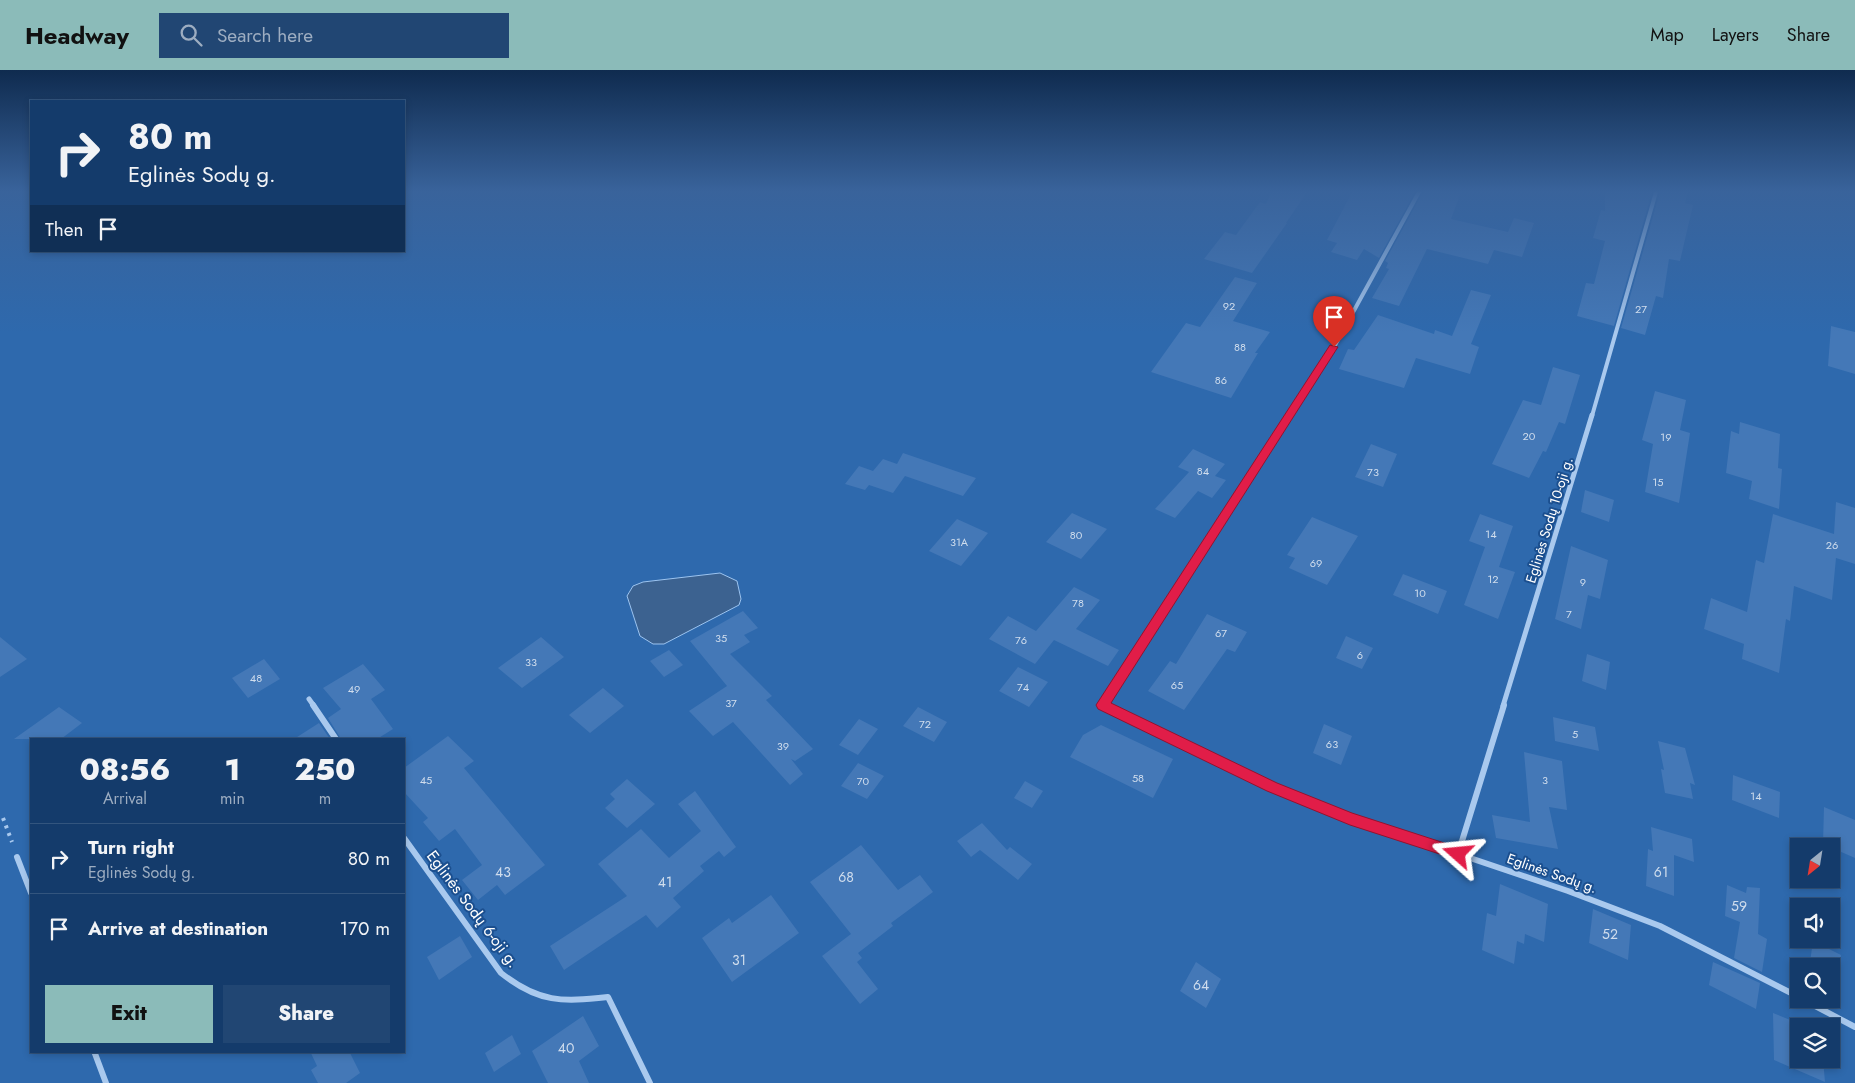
<!DOCTYPE html>
<meta charset="utf-8">
<style>
:root{--surface:#143b6b;--page:#214673;--text:#f1f3f6;--muted:#9dadc1;--line:#33557e;--accent:#8bbbb9}
body{margin:0;font-family:Jost,sans-serif;background:var(--page);color:var(--text);height:100vh;display:flex;flex-direction:column;font-size:19px;white-space:nowrap}
*{box-sizing:border-box;margin:0}
p{font-size:16px;color:var(--muted)}
.icon{flex:none;width:28px;height:28px;fill:none;stroke:currentColor;stroke-width:2;stroke-linecap:round;stroke-linejoin:round}
.map{position:relative;flex:1;overflow:hidden}
.sheet{position:absolute;left:30px;top:668px;width:375px;height:315px;display:flex;flex-direction:column;background:var(--surface);border-radius:0px;box-shadow:0 2px 8px #0003,0 0 0 1px var(--line)}
.sheet>*{flex:none}
.hud{position:absolute;left:30px;top:30px;width:375px;height:152px;border-radius:0px;box-shadow:0 2px 8px #0003,0 0 0 1px var(--line);background:#143b6b;color:var(--text);overflow:hidden}
.needle{width:32px;rotate:210deg}
.fabs{position:absolute;left:1790px;top:768px;display:grid;gap:10px}
.fabs a{display:grid;place-items:center;width:50px;height:50px;border-radius:0px;background:var(--surface);box-shadow:0 2px 8px #0003,0 0 0 1px var(--line);font-size:25px}
.pin{position:absolute;display:grid;place-items:center;width:42px;height:42px;color:#fff;margin:-51px -21px;border-radius:50% 50% 50% 0;rotate:-45deg;box-shadow:0 0 5px #0007}
.pin .icon{rotate:45deg}
.me{position:absolute;width:55px;margin:-28px;rotate:288deg;stroke-linejoin:round;filter:drop-shadow(0 0 4px #0008)}
.turn{display:flex;align-items:center;gap:18px;height:105px;padding:0 15px;font-size:22px}
.turn .icon{width:65px;height:65px;stroke-width:2.5}
.turn b{display:block;font-size:35px;line-height:42px}
.then{display:flex;align-items:center;height:48px;padding:0 15px;background:#0003;gap:10px;font-size:19px}
.eta{display:flex;justify-content:space-evenly;align-items:center;height:85px;text-align:center}
.eta b{font-size:30px;font-weight:800;line-height:35px}
.cta{display:flex;gap:10px;margin-top:auto;padding:10px 15px}
.cta a{flex:1;height:58px;border-radius:0px;background:var(--accent);color:#111;font-size:20px;font-weight:800;line-height:58px;text-align:center}
.cta a+a{background:var(--page);color:var(--text)}
ul{padding:0;list-style:none}
li{display:flex;align-items:center;gap:15px;height:70px;padding:0 15px;border-top:1px solid var(--line)}
li div{flex:1}
li b{display:block;font-size:19px}
li em{font-style:normal}
header{display:flex;align-items:center;gap:30px;box-sizing:border-box;height:70px;padding:0 25px;background:var(--accent);color:#111}
header strong{font-size:24px}
nav{display:flex;gap:28px;margin-inline-start:auto;font-size:18px}
.search{width:350px;height:45px;background:var(--page);display:flex;align-items:center;gap:12px;box-sizing:border-box;padding:0 18px;border-radius:0px;color:var(--muted);font-size:19px}
.map>svg:first-child{display:block}
.green{fill:#2e69ad;fill-rule:evenodd}
.water{fill:#3c6290;stroke:#9cc4f0}
.building{fill:#4478b7}
.lines{fill:none;stroke-linecap:round;stroke-linejoin:round}
.path{stroke:#a9c9ee;stroke-width:4;stroke-dasharray:3 5;stroke-linecap:butt}
.street-far2{stroke:#a9c9ee;stroke-width:4}
.street-far1{stroke:#a9c9ee;stroke-width:5}
.street{stroke:#a9c9ee;stroke-width:6}
.route{fill:#e11d48;stroke:#92132f}
.labels{text-anchor:middle;dominant-baseline:central;stroke-width:4;stroke-linejoin:round;paint-order:stroke}
.number-label{font-size:11px;fill:#d0dded}
.street-label{font-size:14px;fill:#fff;stroke:#1b4f8f}
.near-number-label{font-size:14px;fill:#d0dded}
.near-street-label{font-size:16px;fill:#fff;stroke:#1b4f8f}
</style>
<header>
<strong>Headway</strong>
<div class="search"><svg class="icon" aria-label="search" viewBox="0 0 24 24"><circle cx="10" cy="10" r="6"/><path d="M15 15l6 6"/></svg>Search here</div>
<nav><a>Map</a><a>Layers</a><a>Share</a></nav>
</header>
<div class="map">
<svg width="1855" height="1013" viewBox="0 0 1855 1013">
<rect width="100%" height="100%" fill="#1b4f8f"/>
<path class="green" d="M0,122H31V181H404V122H1855V1013H0ZM31,669H404V981H31ZM1799,776H1831V809H1799ZM1799,836H1831V869H1799ZM1799,896H1831V929H1799ZM1799,956H1831V989H1799Z"/>
<polygon class="water" points="720,503 737,511 741,529 739,535 664,574 653,574 640,566 627,526 633,516 643,512"/>
<g class="building">
<polygon points="1271,122 1307,122 1286,153 1287,153 1252,203 1204,189 1225,162 1236,165 1260,132 1266,134"/>
<polygon points="1352,122 1415,122 1379,188 1364,179 1357,190 1331,182 1337,173 1327,170"/>
<polygon points="1423,122 1461,122 1451,149 1508,162 1514,148 1534,153 1522,187 1494,180 1488,194 1427,179 1399,236 1372,228 1389,199 1386,198 1388,193 1385,191"/>
<polygon points="1605,122 1652,122 1614,256 1577,246 1586,213 1594,214 1605,171 1593,168 1601,140 1605,141"/>
<polygon points="1660,122 1688,122 1685,133 1693,135 1680,191 1669,189 1663,228 1656,226 1645,265 1621,258"/>
<polygon points="1235,207 1257,213 1233,251 1270,262 1255,283 1258,283 1231,328 1151,302 1186,253 1200,257"/>
<polygon points="1471,220 1491,225 1471,274 1479,277 1470,304 1416,288 1404,318 1339,299 1348,279 1354,280 1378,245 1434,264 1435,260 1452,266"/>
<polygon points="1831,256 1855,262 1855,304 1828,296"/>
<polygon points="1553,297 1580,305 1565,354 1559,352 1546,382 1543,381 1529,408 1492,394 1523,330 1541,335"/>
<polygon points="1655,321 1686,330 1680,360 1690,363 1679,433 1645,422 1653,374 1642,370"/>
<polygon points="1740,352 1780,364 1778,398 1782,399 1779,439 1749,429 1752,411 1726,403 1731,361 1739,364"/>
<polygon points="1371,374 1397,384 1383,417 1355,407"/>
<polygon points="1193,379 1225,394 1215,406 1226,410 1212,428 1198,421 1175,448 1155,439 1189,402 1178,397"/>
<polygon points="903,383 976,408 963,426 905,406 893,423 869,415 865,420 845,414 859,396 873,401 883,389 897,394"/>
<polygon points="1585,420 1614,430 1609,452 1581,442"/>
<polygon points="1836,432 1855,438 1855,494 1836,488 1832,530 1794,516 1790,551 1786,549 1779,603 1742,589 1744,574 1704,559 1711,528 1747,542 1756,490 1764,493 1773,444 1834,464"/>
<polygon points="1072,443 1107,459 1081,489 1046,472"/>
<polygon points="1480,444 1513,456 1499,497 1515,502 1498,549 1464,535 1485,477 1469,471"/>
<polygon points="1312,447 1358,466 1327,515 1289,498 1295,488 1287,485"/>
<polygon points="957,449 988,463 961,496 929,481"/>
<polygon points="1571,476 1608,490 1600,529 1588,525 1581,559 1555,549"/>
<polygon points="1403,504 1447,521 1438,544 1393,525"/>
<polygon points="1074,517 1100,530 1076,559 1119,580 1108,596 1054,570 1035,594 989,569 1008,546 1036,561"/>
<polygon points="743,541 758,558 744,565 750,572 730,584 772,626 766,630 813,679 795,691 791,689 803,704 790,715 733,652 713,666 689,641 727,616 690,571"/>
<polygon points="1207,544 1247,562 1235,582 1227,579 1184,640 1148,621 1170,591 1176,594"/>
<polygon points="1346,566 1373,578 1362,599 1336,588"/>
<polygon points="0,567 27,589 0,607"/>
<polygon points="541,567 564,587 522,618 498,598"/>
<polygon points="669,580 683,595 664,607 650,591"/>
<polygon points="1587,584 1610,592 1606,620 1582,611"/>
<polygon points="264,589 280,609 248,628 232,608"/>
<polygon points="363,594 385,620 371,629 393,659 377,669 341,669 328,648 341,639 323,618"/>
<polygon points="1018,597 1048,612 1029,637 999,621"/>
<polygon points="603,618 624,636 590,663 569,645"/>
<polygon points="59,637 82,653 61,669 14,669"/>
<polygon points="918,637 947,652 934,672 903,656"/>
<polygon points="1553,647 1595,657 1599,681 1555,671"/>
<polygon points="859,649 878,659 858,685 839,675"/>
<polygon points="319,653 330,669 294,669"/>
<polygon points="1324,654 1352,666 1341,695 1313,683"/>
<polygon points="1101,655 1173,689 1153,728 1070,687 1083,665"/>
<polygon points="448,666 474,691 464,698 545,795 505,825 497,815 478,830 462,810 482,795 455,759 439,771 423,752 428,748 404,722 404,698"/>
<polygon points="1658,671 1685,678 1695,715 1690,713 1693,729 1665,723 1661,699 1664,700"/>
<polygon points="1524,682 1562,691 1567,740 1549,737 1558,779 1496,768 1492,745 1530,752"/>
<polygon points="858,693 884,706 867,729 841,716"/>
<polygon points="1733,705 1780,722 1779,748 1732,730"/>
<polygon points="627,709 655,734 627,758 605,738 615,729 610,724"/>
<polygon points="1025,711 1043,721 1032,738 1014,728"/>
<polygon points="695,721 736,777 724,787 719,781 700,796 704,801 673,828 681,837 657,858 646,845 564,900 550,876 627,826 598,794 641,759 669,788 701,761 678,734"/>
<polygon points="1824,737 1855,750 1855,788 1823,774"/>
<polygon points="982,753 1007,780 1010,777 1032,794 1018,810 980,780 971,787 957,771"/>
<polygon points="1651,757 1692,769 1694,792 1674,785 1674,826 1646,816 1648,779 1653,781"/>
<polygon points="861,775 898,820 920,805 933,822 891,853 893,856 858,883 862,888 857,892 878,919 860,934 822,886 851,864 810,812"/>
<polygon points="1500,814 1548,834 1544,872 1525,864 1524,874 1517,871 1514,894 1482,880 1487,843 1496,846"/>
<polygon points="1727,815 1746,823 1747,817 1760,818 1758,864 1767,869 1762,902 1734,888 1740,852 1725,846"/>
<polygon points="771,825 799,863 732,912 702,868 729,848 732,853"/>
<polygon points="1593,839 1631,855 1628,890 1589,873"/>
<polygon points="460,866 472,887 439,910 427,887"/>
<polygon points="1813,871 1841,885 1839,907 1831,903 1831,896 1819,896 1810,892"/>
<polygon points="1196,892 1221,909 1206,938 1180,921"/>
<polygon points="1713,892 1760,913 1756,939 1709,915"/>
<polygon points="1773,943 1805,956 1799,956 1799,989 1823,989 1825,1012 1774,990"/>
<polygon points="583,946 599,976 579,991 589,1013 548,1013 532,981"/>
<polygon points="512,965 521,984 494,1002 485,983"/>
<polygon points="310,981 349,981 360,1003 346,1013 318,1013 311,1000 317,996"/>
</g>
<g class="lines">
<polyline class="path" points="3,748 12,772"/>
<g class="street-far2">
<polyline points="1289,346 1334,277 1419,122"/>
<polyline points="1592,346 1656,122"/>
</g>
<g class="street-far1">
<polyline points="309,629 314,636"/>
<polyline points="1106,636 1103,635 1290,345"/>
<polyline points="1503,636 1592,345"/>
</g>
<g class="street">
<polyline points="313,635 336,669"/>
<polyline points="1104,635 1257,710 1319,737 1568,821 1660,856 1799,927"/>
<path d="M404,768L501,903C539,933 562,932 608,927L650,1013"/>
<polyline points="1458,784 1504,635"/>
<polyline points="17,787 31,823"/>
<polyline points="1802,929 1855,957"/>
<polyline points="94,981 106,1013"/>
</g>
</g>
<linearGradient id="sky" x2="0" y2="1"><stop stop-color="#0f2b4f"/><stop offset="0.46" stop-color="#39639b"/><stop offset="1" stop-color="#39639b" stop-opacity="0"/></linearGradient>
<rect width="1855" height="263" fill="url(#sky)"/>
<polygon class="route" points="1330,275 1338,277 1111,633 1277,713 1352,743 1463,779 1465,784 1463,788 1458,790 1350,755 1267,721 1098,639 1096,635"/>
<g class="labels">
<g class="number-label">
<text x="1229" y="236">92</text>
<text x="1641" y="239">27</text>
<text x="1240" y="277">88</text>
<text x="1221" y="310">86</text>
<text x="1529" y="366">20</text>
<text x="1666" y="367">19</text>
<text x="1203" y="401">84</text>
<text x="1373" y="402">73</text>
<text x="1658" y="412">15</text>
<text x="1491" y="464">14</text>
<text x="1076" y="465">80</text>
<text x="959" y="472">31A</text>
<text x="1832" y="475">26</text>
<text x="1316" y="493">69</text>
<text x="1493" y="509">12</text>
<text x="1583" y="512">9</text>
<text x="1420" y="523">10</text>
<text x="1078" y="533">78</text>
<text x="1569" y="544">7</text>
<text x="1221" y="563">67</text>
<text x="721" y="568">35</text>
<text x="1021" y="570">76</text>
<text x="1360" y="585">6</text>
<text x="531" y="592">33</text>
<text x="256" y="608">48</text>
<text x="1177" y="615">65</text>
<text x="1023" y="617">74</text>
<text x="354" y="619">49</text>
<text x="731" y="633">37</text>
<text x="925" y="654">72</text>
<text x="1575" y="664">5</text>
<text x="1332" y="674">63</text>
<text x="783" y="676">39</text>
<text x="1138" y="708">58</text>
<text x="426" y="710">45</text>
<text x="1545" y="710">3</text>
<text x="863" y="711">70</text>
<text x="1756" y="726">14</text>
</g>
<g class="street-label">
<text transform="translate(1549 450) rotate(-73)">Eglinės Sodų 10-oji g.</text>
<text transform="translate(1552 803) rotate(19)">Eglinės Sodų g.</text>
</g>
<g class="near-number-label">
<text x="503" y="802">43</text>
<text x="1661" y="802">61</text>
<text x="846" y="807">68</text>
<text x="665" y="812">41</text>
<text x="1739" y="836">59</text>
<text x="1610" y="864">52</text>
<text x="739" y="890">31</text>
<text x="1201" y="915">64</text>
<text x="566" y="978">40</text>
</g>
<g class="near-street-label">
<text transform="translate(473 839) rotate(53)">Eglinės Sodų 6-oji g.</text>
</g>
</g>
</svg>
<div class="fabs">
<a><svg class="needle" viewBox="-14 -14 28 28"><path d="M0-13l5 13h-10z" fill="#e53935"/><path d="M0 13l5-13h-10z" fill="#9dadc1"/></svg></a>
<a><svg class="icon" aria-label="sound" viewBox="0 0 24 24"><path d="M4 9h4l5-4v14l-5-4H4zM17 9q2 3 0 6"/></svg></a>
<a><svg class="icon" aria-label="search" viewBox="0 0 24 24"><circle cx="10" cy="10" r="6"/><path d="M15 15l6 6"/></svg></a>
<a><svg class="icon" aria-label="layers" viewBox="0 0 24 24"><path d="M12 4l9 5-9 5-9-5zM3 14l9 5 9-5"/></svg></a>
</div>
<div class="pin" style="left:1334px;top:277px;background:#d93025"><svg class="icon" aria-label="arrive" viewBox="0 0 24 24"><path d="M6 21V4h12l-3 4 3 4H6"/></svg></div>
<svg class="me" style="left:1458px;top:784px" viewBox="-20 -20 40 40"><path d="M0-17L14 15 0 8-14 15z" fill="#e11d48" stroke="#fff" stroke-width="4"/></svg>
<div class="hud">
<div class="turn"><svg class="icon" aria-label="right" viewBox="0 0 24 24"><path d="M7 20v-9h11M14 6l5 5-5 5"/></svg><div><b>80 m</b>Eglinės Sodų g.</div></div>
<div class="then">Then<svg class="icon" aria-label="arrive" viewBox="0 0 24 24"><path d="M6 21V4h12l-3 4 3 4H6"/></svg></div>
</div>
<section class="sheet">
<div class="eta">
<div><b>08:56</b><p>Arrival</p></div>
<div><b>1</b><p>min</p></div>
<div><b>250</b><p>m</p></div>
</div>
<ul>
<li><svg class="icon" aria-label="right" viewBox="0 0 24 24"><path d="M7 20v-9h11M14 6l5 5-5 5"/></svg><div><b>Turn right</b><p>Eglinės Sodų g.</p></div><em>80 m</em></li>
<li><svg class="icon" aria-label="arrive" viewBox="0 0 24 24"><path d="M6 21V4h12l-3 4 3 4H6"/></svg><div><b>Arrive at destination</b></div><em>170 m</em></li>
</ul>
<div class="cta"><a>Exit</a><a>Share</a></div>
</section>
</div>
